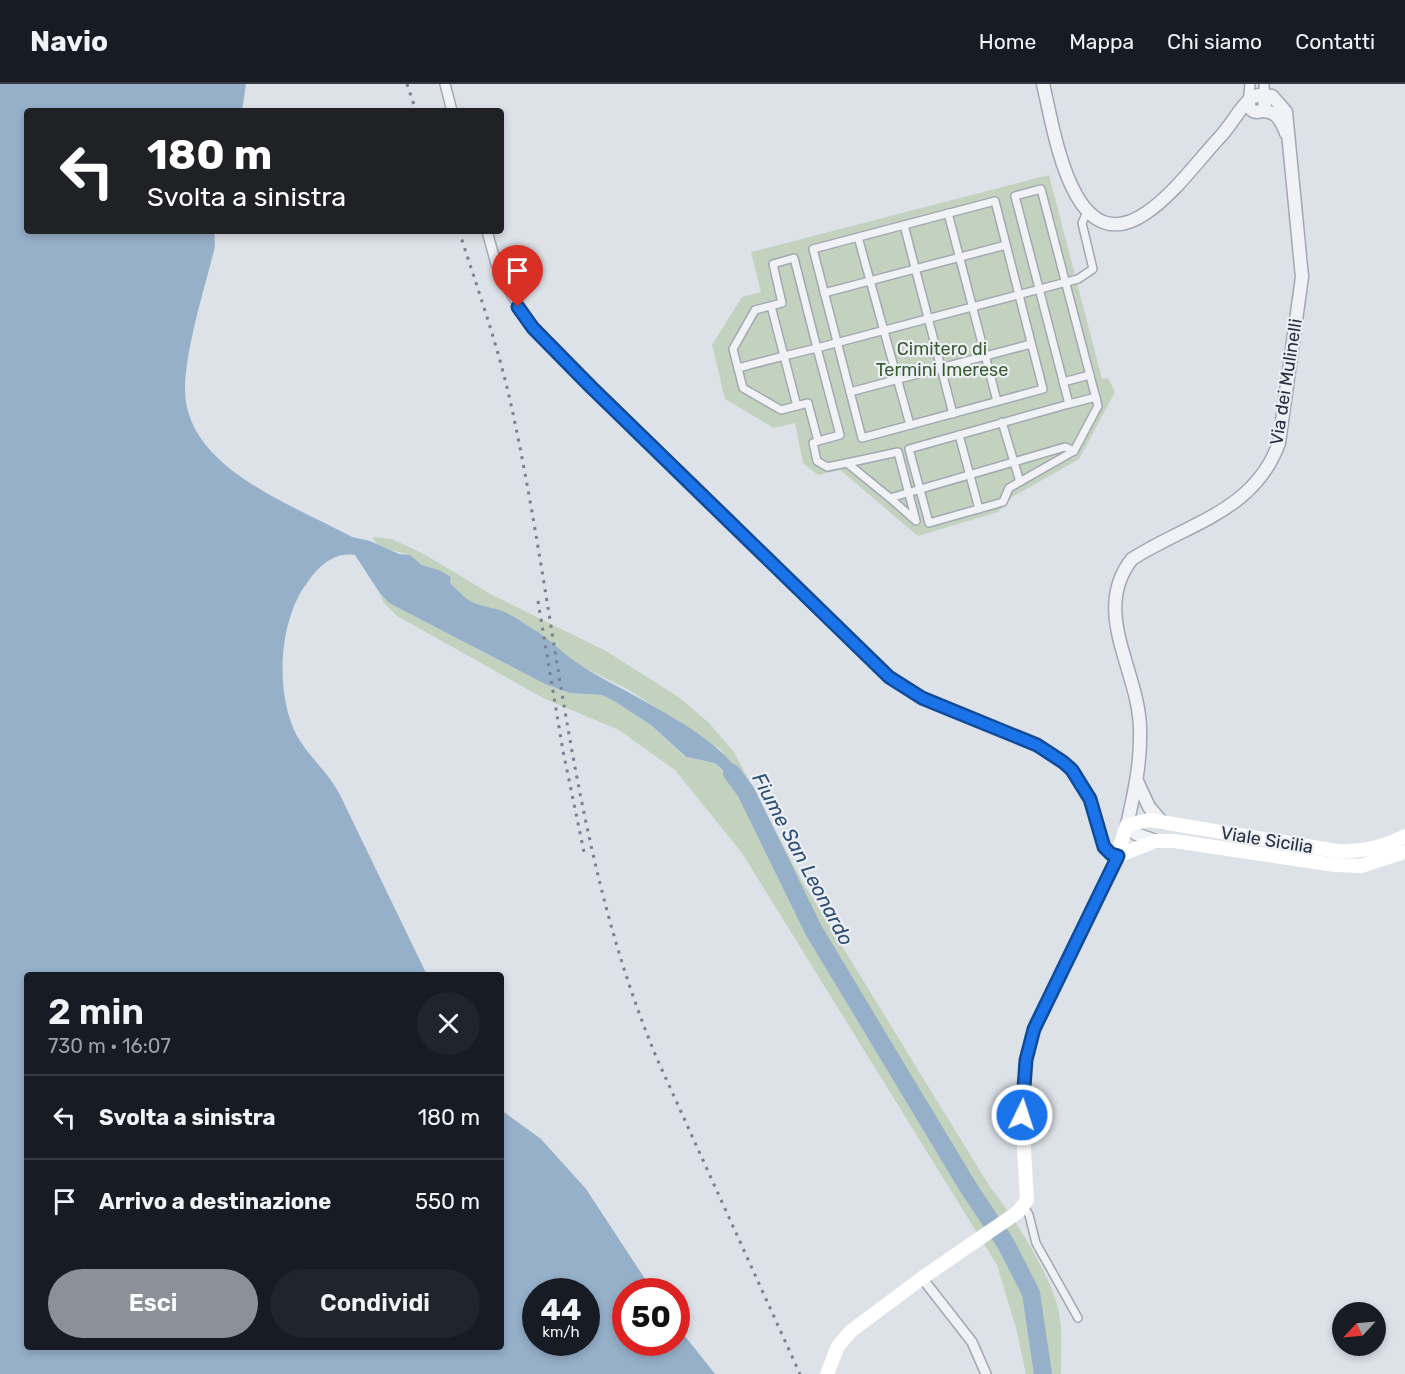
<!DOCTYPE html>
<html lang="it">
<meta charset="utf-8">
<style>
:root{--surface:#171b24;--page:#20242c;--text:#f1f3f6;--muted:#9ea1a6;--line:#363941;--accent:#8c9099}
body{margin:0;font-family:Rubik,sans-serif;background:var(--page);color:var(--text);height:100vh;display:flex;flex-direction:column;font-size:22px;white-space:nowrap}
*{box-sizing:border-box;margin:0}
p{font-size:20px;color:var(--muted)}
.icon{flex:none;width:33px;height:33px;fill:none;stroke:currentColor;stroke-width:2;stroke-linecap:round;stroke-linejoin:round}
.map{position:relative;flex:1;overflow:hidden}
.details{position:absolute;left:24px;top:888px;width:480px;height:378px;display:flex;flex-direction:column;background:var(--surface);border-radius:6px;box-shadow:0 3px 9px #0003}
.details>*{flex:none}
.banner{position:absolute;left:24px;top:24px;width:480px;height:126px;border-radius:6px;box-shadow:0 3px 9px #0003;background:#202124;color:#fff;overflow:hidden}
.needle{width:39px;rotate:244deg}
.buttons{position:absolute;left:1332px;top:1218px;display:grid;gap:12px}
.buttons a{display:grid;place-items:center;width:54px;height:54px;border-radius:50%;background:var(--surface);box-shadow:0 3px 9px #0003;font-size:30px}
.speed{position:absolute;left:522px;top:1194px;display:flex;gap:12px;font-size:30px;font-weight:700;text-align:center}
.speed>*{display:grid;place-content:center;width:78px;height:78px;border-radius:50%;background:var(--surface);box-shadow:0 3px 9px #0003;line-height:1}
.speed small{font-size:15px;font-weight:400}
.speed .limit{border:9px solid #d22;background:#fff;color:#111}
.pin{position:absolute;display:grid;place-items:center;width:51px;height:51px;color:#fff;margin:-62px -26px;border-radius:50% 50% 50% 0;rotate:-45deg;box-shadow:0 0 6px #0007}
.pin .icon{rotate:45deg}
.me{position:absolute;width:66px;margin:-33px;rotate:4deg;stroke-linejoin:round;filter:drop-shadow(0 0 4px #0008)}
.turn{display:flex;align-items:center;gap:21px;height:126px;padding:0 24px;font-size:27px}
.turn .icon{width:78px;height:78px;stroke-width:2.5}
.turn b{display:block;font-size:42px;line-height:51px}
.round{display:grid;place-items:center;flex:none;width:63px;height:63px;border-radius:32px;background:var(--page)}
.summary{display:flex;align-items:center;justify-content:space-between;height:102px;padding:0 24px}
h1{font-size:36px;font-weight:600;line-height:45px}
.action{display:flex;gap:12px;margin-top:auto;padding:12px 24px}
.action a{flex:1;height:69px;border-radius:36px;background:var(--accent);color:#fff;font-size:24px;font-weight:600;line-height:69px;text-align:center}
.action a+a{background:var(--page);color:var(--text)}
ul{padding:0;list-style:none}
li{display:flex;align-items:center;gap:18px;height:84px;padding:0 24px;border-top:2px solid var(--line)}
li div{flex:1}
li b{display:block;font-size:22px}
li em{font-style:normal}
header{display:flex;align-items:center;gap:36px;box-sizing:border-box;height:84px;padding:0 30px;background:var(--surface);border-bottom:2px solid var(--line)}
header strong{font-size:28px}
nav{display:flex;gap:33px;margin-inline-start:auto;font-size:21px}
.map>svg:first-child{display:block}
.green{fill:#c3d2be}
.water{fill:#96b0ca;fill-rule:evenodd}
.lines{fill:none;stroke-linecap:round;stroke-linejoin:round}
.river{stroke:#96b0ca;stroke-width:18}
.pedestrian-casing{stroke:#a2a8b2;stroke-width:10}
.minor-casing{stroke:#a2a8b2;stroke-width:12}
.tertiary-casing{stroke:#a2a8b2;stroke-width:15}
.pedestrian{stroke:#f0f2f6;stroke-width:7}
.minor{stroke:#f0f2f6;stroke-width:9}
.tertiary{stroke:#f0f2f6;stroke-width:12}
.secondary{stroke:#fff;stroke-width:14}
.rail{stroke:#768192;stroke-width:3;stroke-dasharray:3 6;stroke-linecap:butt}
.route-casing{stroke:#114b97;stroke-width:15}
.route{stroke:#1a73e8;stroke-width:10}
.labels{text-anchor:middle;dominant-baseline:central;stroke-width:4.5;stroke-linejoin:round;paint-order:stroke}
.park-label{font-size:18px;fill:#3a5b32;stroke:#ecf0f5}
.street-label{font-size:18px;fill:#262f3f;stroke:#ecf0f5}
.water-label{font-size:20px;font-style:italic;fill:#2e4e75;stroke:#ecf0f5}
</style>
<header>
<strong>Navio</strong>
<nav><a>Home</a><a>Mappa</a><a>Chi siamo</a><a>Contatti</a></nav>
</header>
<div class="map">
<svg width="1405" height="1290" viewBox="0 0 1405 1290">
<rect width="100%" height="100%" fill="#dde1e8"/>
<g class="green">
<polygon points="1049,91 1102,295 1108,294 1115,308 1079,375 1012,413 998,428 918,452 840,386 818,391 803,379 795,339 774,344 725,315 712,261 742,213 761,208 751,168"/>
<path d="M372,453L392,455L424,470L494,512L606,567L680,614L709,639L734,668L802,797L990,1103C1013,1131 1053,1194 1059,1229C1063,1249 1061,1270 1061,1290H1026L1016,1244L997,1181L742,769L675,686L619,646L545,615L397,532L384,519L379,508L389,519L545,600L570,609L602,611L614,617L651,641L685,673L715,679L737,703L745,696L720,665L629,606L576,579L535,546L498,526L482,524L465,515L450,499L451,493L439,486L422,481L410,471L379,463Z"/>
</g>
<path class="water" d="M0,0H246L242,27H27V147H214L215,162C205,204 185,265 185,306C186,385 294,421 352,453L370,457L399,470L410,471L422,481L439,486L451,493L450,499C470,519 470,519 496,525C508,528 522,538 533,545C549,554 561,568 576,578C616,607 742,656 746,708L715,679L686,673L651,641L614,617L602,611L570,609L545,600L389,519L379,508L355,471C333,468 318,483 307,499C278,537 275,611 297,652C309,673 329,689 340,711C369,771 398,831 427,891H27V1263H501V1026L541,1055L586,1105L653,1207L626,1208V1258H676L677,1242L715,1290H0ZM536,1208H586V1258H536Z"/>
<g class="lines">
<polyline class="river" points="732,689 746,708 814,847 968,1103 1006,1160 1031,1209 1043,1290"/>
<g class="pedestrian-casing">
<g id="pedestrian">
<polygon points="1041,105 1098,322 1074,367 1009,404 1003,418 929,439 909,365 1069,320 1015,112"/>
<polygon points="995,117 1043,305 862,354 813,165"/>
<polyline points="948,129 997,317"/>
<polyline points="904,141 953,330"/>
<polyline points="858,153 910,341"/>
<polyline points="824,209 1006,161"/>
<polyline points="771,222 784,272 817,264 840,351 818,357 808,319 781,326 743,304 733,265 755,226 782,219 773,180 794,174 817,264 1078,195 1093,185 1082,139 1087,128"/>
<polyline points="738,284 784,272 797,322"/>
<polyline points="1063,298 1090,291"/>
<polyline points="850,308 1031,260"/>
<polyline points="1069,320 1096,313"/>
<polyline points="1002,338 1020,398"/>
<polyline points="959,351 979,425"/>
<polyline points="818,357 813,359 817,377 827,383 847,379 890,414 1065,363 1074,367"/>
<polyline points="847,379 898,368 916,437 890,414"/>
<polyline points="1024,1122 1029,1131 1036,1159 1078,1234"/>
</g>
</g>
<g class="minor-casing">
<g id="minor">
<polyline points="445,0 452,27"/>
<polyline points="1264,0 1265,19"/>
<polyline points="1248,21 1250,0"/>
<polyline points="487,147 496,180 507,203 533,244 889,593 923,613 1037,661 1063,677 1072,686 1090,715 1104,763 1111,770 1117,772"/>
<polyline points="922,1194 972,1258 986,1290"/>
</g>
</g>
<g class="tertiary-casing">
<g id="tertiary">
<path d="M1043,0C1054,45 1072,180 1146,129C1174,110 1196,79 1219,54C1231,42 1238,26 1250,15"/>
<circle cx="1257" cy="20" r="8"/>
<path d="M1260,27C1276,26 1281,36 1286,49"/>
<polyline points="1137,697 1149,723 1162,738"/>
<path d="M1156,757L1136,750L1127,741C1134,710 1141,679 1140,646C1140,588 1090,528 1132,475C1188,439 1254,428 1279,359L1302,193L1286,28L1272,12L1258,11"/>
</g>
</g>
<use href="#pedestrian" class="pedestrian"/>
<use href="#minor" class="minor"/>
<use href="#tertiary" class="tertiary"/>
<g class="secondary">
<polyline points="1117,772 1156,757 1174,757 1335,781 1361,782 1405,768"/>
<path d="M827,1290L838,1262L851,1247L922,1194L1018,1128L1027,1116L1022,1031L1026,976L1034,945L1117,772L1127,741L1149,736L1337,767C1362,768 1383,764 1405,752"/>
</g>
<g class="rail">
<polyline points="407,0 416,27"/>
<path d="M459,147C477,203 497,259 510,316C559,536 569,767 658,977L800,1290"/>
<polyline points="538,517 563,667 585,773"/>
</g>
</g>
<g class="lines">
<g class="route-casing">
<polyline id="route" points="518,223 533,244 591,303 889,593 922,614 1037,661 1063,678 1072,686 1090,715 1104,763 1111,770 1118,772 1034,945 1026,976 1022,1031"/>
</g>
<use href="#route" class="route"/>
</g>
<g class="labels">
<g class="park-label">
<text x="942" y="265">Cimitero di<tspan x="942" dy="21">Termini Imerese</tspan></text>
</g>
<g class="street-label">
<text transform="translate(1286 298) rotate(-81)">Via dei Mulinelli</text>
<text transform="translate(1267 756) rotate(9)">Viale Sicilia</text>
</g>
<g class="water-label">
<text transform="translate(803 775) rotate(62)">Fiume San Leonardo</text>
</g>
</g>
</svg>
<div class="buttons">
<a><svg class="needle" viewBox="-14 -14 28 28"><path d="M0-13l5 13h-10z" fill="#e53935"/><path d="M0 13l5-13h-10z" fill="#9ea1a6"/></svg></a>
</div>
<div class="speed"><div>44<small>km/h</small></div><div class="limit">50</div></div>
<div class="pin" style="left:518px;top:223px;background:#d93025"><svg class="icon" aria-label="arrive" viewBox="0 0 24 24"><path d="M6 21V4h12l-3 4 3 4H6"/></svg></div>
<svg class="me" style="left:1022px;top:1031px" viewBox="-20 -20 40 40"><circle r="17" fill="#1a73e8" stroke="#fff" stroke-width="3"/><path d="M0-11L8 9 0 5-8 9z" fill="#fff"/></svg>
<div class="banner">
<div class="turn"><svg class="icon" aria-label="left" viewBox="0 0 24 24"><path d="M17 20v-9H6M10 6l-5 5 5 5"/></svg><div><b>180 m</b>Svolta a sinistra</div></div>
</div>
<section class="details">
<div class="summary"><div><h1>2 min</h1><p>730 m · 16:07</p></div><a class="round"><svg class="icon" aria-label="close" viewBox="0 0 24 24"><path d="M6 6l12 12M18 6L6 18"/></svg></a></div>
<ul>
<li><svg class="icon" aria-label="left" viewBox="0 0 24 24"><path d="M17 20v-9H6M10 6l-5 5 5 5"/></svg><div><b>Svolta a sinistra</b></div><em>180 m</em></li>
<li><svg class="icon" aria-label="arrive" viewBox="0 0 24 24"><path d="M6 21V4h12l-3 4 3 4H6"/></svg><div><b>Arrivo a destinazione</b></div><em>550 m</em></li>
</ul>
<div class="action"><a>Esci</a><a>Condividi</a></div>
</section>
</div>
